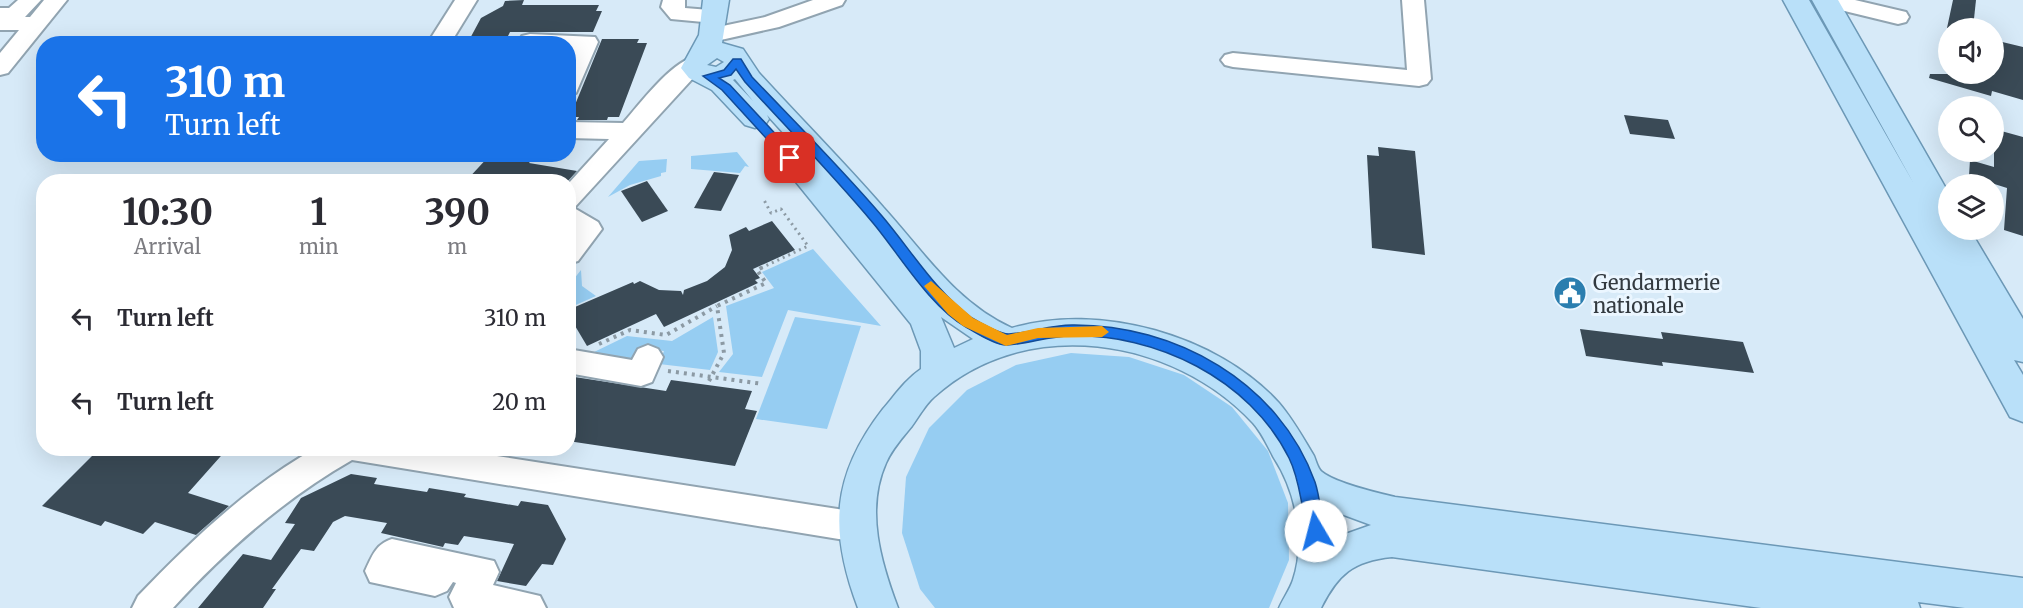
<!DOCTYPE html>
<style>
:root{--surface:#fff;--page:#f7f7f7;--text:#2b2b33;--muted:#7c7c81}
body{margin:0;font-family:Merriweather,serif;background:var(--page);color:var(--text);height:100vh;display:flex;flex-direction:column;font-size:22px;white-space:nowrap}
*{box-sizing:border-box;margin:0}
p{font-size:20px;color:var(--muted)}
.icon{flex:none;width:33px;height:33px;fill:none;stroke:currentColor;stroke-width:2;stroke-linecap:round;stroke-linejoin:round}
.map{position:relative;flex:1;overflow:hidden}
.details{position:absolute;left:36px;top:174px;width:540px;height:282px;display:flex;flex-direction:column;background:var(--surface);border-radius:24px;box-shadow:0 6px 24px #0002}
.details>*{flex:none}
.top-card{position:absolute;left:36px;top:36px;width:540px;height:126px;border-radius:24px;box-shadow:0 6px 24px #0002;background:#1a73e8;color:#fff;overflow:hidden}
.buttons{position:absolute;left:1938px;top:18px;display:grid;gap:12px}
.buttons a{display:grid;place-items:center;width:66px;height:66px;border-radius:50%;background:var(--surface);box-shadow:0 6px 24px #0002;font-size:30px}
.pin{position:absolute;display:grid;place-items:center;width:51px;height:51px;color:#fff;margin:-26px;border-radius:12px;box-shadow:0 3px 9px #0006}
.me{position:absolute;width:66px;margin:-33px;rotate:352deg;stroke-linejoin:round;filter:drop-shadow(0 0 4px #0008)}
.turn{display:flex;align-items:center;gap:21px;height:126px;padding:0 30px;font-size:27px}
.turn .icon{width:78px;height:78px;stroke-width:2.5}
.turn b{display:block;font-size:42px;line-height:51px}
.eta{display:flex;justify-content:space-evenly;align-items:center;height:102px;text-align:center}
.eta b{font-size:36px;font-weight:700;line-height:42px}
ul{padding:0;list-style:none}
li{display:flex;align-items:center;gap:18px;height:84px;padding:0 30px}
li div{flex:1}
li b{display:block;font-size:22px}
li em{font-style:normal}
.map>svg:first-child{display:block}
.green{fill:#96cdf2}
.building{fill:#3a4a56}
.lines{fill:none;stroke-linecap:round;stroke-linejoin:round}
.minor-casing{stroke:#91a4b1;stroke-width:4}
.major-casing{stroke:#6c98b6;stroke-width:3}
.path-far1{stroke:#8c9aa4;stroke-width:3;stroke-dasharray:2 4;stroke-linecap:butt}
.path{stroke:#8c9aa4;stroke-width:4;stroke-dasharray:3 5;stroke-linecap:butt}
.minor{fill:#fff;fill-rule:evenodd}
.major{fill:#b9e0f9;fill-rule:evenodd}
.route{fill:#1a73e8;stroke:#114b97;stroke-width:1.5}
.slow{fill:#f59e0b}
.labels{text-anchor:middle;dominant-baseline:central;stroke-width:6;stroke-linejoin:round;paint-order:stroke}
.poi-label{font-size:20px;fill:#333a40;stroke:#ebf6ff;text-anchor:start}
</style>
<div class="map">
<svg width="2023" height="608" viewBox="0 0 2023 608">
<rect width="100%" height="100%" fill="#d7eaf8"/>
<g class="green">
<polygon points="737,152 749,167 745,166 740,173 691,169 691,156"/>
<polygon points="667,159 666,172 661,173 661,176 630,185 608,197 639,161"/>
<polygon points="813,249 881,326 788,310 762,377 719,372 733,354 726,306 774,288 762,272"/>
<polygon points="581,270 582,286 596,296 569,308 569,285"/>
<polygon points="713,317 718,352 710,370 659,364 664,351 640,348 634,359 590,354 627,336 672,341"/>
<polygon points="795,317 861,326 827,429 756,419"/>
<polygon points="1071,353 1129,357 1184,375 1232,407 1268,451 1288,503 1289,560 1269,608 935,608 920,589 902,533 906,477 929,428 967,390 1016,365"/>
</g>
<g class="building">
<polygon points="524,0 522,5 599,5 596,11 602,11 593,32 510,32 504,44 467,44 481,18 503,6 505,1"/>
<polygon points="1953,0 1976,0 1973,28 1947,28"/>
<polygon points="602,39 639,39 637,43 647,43 619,117 608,117 607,120 577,120 579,117 570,117"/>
<polygon points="1994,40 2023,47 2023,100 1992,91 1991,96 1929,78 1930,74 1994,74"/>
<polygon points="1624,115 1668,120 1675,139 1630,134"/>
<polygon points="1994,129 2023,137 2023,236 2004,230 2007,188 1969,176 1970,160 1994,167"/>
<polygon points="1378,147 1415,151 1425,255 1372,248 1367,155 1379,156"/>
<polygon points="491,154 536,154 529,163 577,171 567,182 465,182"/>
<polygon points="714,172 739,175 721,211 694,208"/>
<polygon points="647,181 668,211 642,222 621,191"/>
<polygon points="772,221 795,250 753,269 760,278 755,280 758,283 664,327 656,314 587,346 568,314 568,310 633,282 634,284 640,281 659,290 681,291 683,295 684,290 707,281 725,267 732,250 729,235 746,227 749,231"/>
<polygon points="1580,329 1663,339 1661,332 1743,342 1754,373 1662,362 1663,366 1586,356"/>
<polygon points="568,376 666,391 671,380 752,391 745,409 757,411 735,466 568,441"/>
<polygon points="100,448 228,448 188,493 229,506 196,535 155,522 143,534 105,521 101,526 42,506"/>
<polygon points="351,474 377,478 374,484 427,492 429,488 466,494 464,497 518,506 521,501 548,505 566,539 553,565 542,564 526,586 497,581 514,544 464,536 458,545 445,543 443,547 381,533 387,523 345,516 333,522 314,551 301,549 272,589 276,589 263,608 198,608 243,554 271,560 295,524 285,523 301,498"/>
</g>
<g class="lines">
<g class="minor-casing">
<g id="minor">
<polygon points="18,0 41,0 25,17 30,17 44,0 67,0 8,73 0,75 0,53 19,30 0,30 0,8 9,8"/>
<polygon points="455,0 477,0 450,44 427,44"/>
<polygon points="663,0 685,0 685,8 722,11 725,16 722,21 714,23 671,19 661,7"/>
<polygon points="813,0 845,0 842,5 779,27 712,42 704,40 701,35 704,30 765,17"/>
<polygon points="1402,0 1424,0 1431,79 1427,84 1419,86 1233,67 1225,65 1221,60 1225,55 1233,53 1407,70"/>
<polygon points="1817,0 1855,0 1906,12 1909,17 1906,22 1898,24 1820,5"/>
<polygon points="530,34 595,37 598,42 576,93 568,95 568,59 573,49 568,48 568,44 518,44 522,36"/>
<path d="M694,57L702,59L706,64L574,208L598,222L602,229L578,261L568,264V235L572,231L568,229V184L609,139L568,138V122L623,123C640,104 670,63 694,57Z"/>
<polygon points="648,345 658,349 663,357 652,382 641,386 568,373 568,349 632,360 638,349"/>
<path d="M316,448H445L857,512L869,516L874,527L869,538L857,542L352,460C284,499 226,550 173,608H132L138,596C191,541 248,486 316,448Z"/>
<path d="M392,539L494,561L499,572L493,585L540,596L546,608H454L449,597L456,583L453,582L447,591L435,596L370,582L365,571C372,556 376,544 392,539Z"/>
</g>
</g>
<g class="major-casing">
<g id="major">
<path d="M703,0H729L722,43L743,49L759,73C800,118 843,161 883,207C924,252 955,302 1012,328C1098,302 1218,335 1279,403C1292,418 1304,439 1314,456C1316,461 1318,469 1322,472C1335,483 1378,493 1395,497L2023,578V608H1965L1918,602L1920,608H1761L1392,557C1353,561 1338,574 1321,608H1279C1283,599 1290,589 1293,580C1306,541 1296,492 1274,458C1268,447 1262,433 1253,423C1173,337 1025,314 934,397C926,404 919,416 912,426C903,437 892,449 886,463C865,510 881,563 898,608H858C829,531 831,476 883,409C895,395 905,380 921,369V351L911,324L783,166L788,159L798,156L806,158L767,115L769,119L765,125L755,128L745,125L712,90L689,78L681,68L699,35ZM717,58L724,62L716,67L707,65ZM735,79L753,101L733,80ZM941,317L973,339L954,348ZM1333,511L1371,525L1337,537Z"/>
<polygon points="1783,0 1809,0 1914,184 1812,0 1838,0 1948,192 1948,230 1970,230 2023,319 2023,362 2014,360 2023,375 2023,422 2010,417"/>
</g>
</g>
<polyline class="path-far1" points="761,268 808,246 781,209 771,213 764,200"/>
<g class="path">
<polyline points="599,344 630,330 666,335 717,306"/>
<polyline points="668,371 763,384"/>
<polyline points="709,381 724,353 717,306 766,283 757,270 765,266"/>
</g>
<use href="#minor" class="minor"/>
<use href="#major" class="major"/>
</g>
<path class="route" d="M733,59H741L752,77C796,123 841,168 882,216C911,250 935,291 972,318C980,323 1000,334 1009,334C1030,333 1050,325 1072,325C1175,324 1279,382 1315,482C1320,497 1321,515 1324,531L1322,536H1311C1300,512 1302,484 1289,458C1250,379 1155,333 1070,336C1049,336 1028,344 1007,345C996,346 976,333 966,327C930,307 899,254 873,223C832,174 787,128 745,82L736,69L731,75L719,78L730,85L795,155V160H786L722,90L703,76L724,70Z"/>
<polygon class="slow" points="931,281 973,318 1007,335 1038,328 1102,326 1109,332 1102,337 1038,338 1006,346 963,326 948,314 924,286"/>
<defs>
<g id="civic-disc" transform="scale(1.725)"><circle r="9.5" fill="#2b7eaf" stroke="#ebf6ff"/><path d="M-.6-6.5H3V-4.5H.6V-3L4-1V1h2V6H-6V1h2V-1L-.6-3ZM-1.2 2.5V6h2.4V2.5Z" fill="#fff"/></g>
</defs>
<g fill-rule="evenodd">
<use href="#civic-disc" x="1570" y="293"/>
</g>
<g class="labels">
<g class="poi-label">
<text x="1593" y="282">Gendarmerie<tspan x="1593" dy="23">nationale</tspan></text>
</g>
</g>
</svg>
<div class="buttons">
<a><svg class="icon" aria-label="sound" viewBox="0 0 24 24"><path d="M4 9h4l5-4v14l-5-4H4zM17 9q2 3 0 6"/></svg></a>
<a><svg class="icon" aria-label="search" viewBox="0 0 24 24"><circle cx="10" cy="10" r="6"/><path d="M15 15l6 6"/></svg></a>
<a><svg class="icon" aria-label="layers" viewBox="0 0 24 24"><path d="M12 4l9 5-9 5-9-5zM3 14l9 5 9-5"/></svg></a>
</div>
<div class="pin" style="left:790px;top:158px;background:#d93025"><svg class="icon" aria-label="arrive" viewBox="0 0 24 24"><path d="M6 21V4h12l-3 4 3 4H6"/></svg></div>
<svg class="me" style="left:1316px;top:531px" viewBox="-20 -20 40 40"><circle r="19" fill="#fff"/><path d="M0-13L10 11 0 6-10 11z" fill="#1a73e8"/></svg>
<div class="top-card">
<div class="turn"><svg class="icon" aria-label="left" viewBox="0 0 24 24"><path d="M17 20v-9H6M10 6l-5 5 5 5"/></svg><div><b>310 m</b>Turn left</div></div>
</div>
<section class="details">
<div class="eta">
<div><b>10:30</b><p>Arrival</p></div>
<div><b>1</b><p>min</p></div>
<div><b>390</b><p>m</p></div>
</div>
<ul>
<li><svg class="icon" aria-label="left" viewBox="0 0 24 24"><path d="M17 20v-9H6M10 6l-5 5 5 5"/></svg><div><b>Turn left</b></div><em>310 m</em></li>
<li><svg class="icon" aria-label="left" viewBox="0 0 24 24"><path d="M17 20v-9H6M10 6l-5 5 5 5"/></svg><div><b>Turn left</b></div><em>20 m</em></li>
</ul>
</section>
</div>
